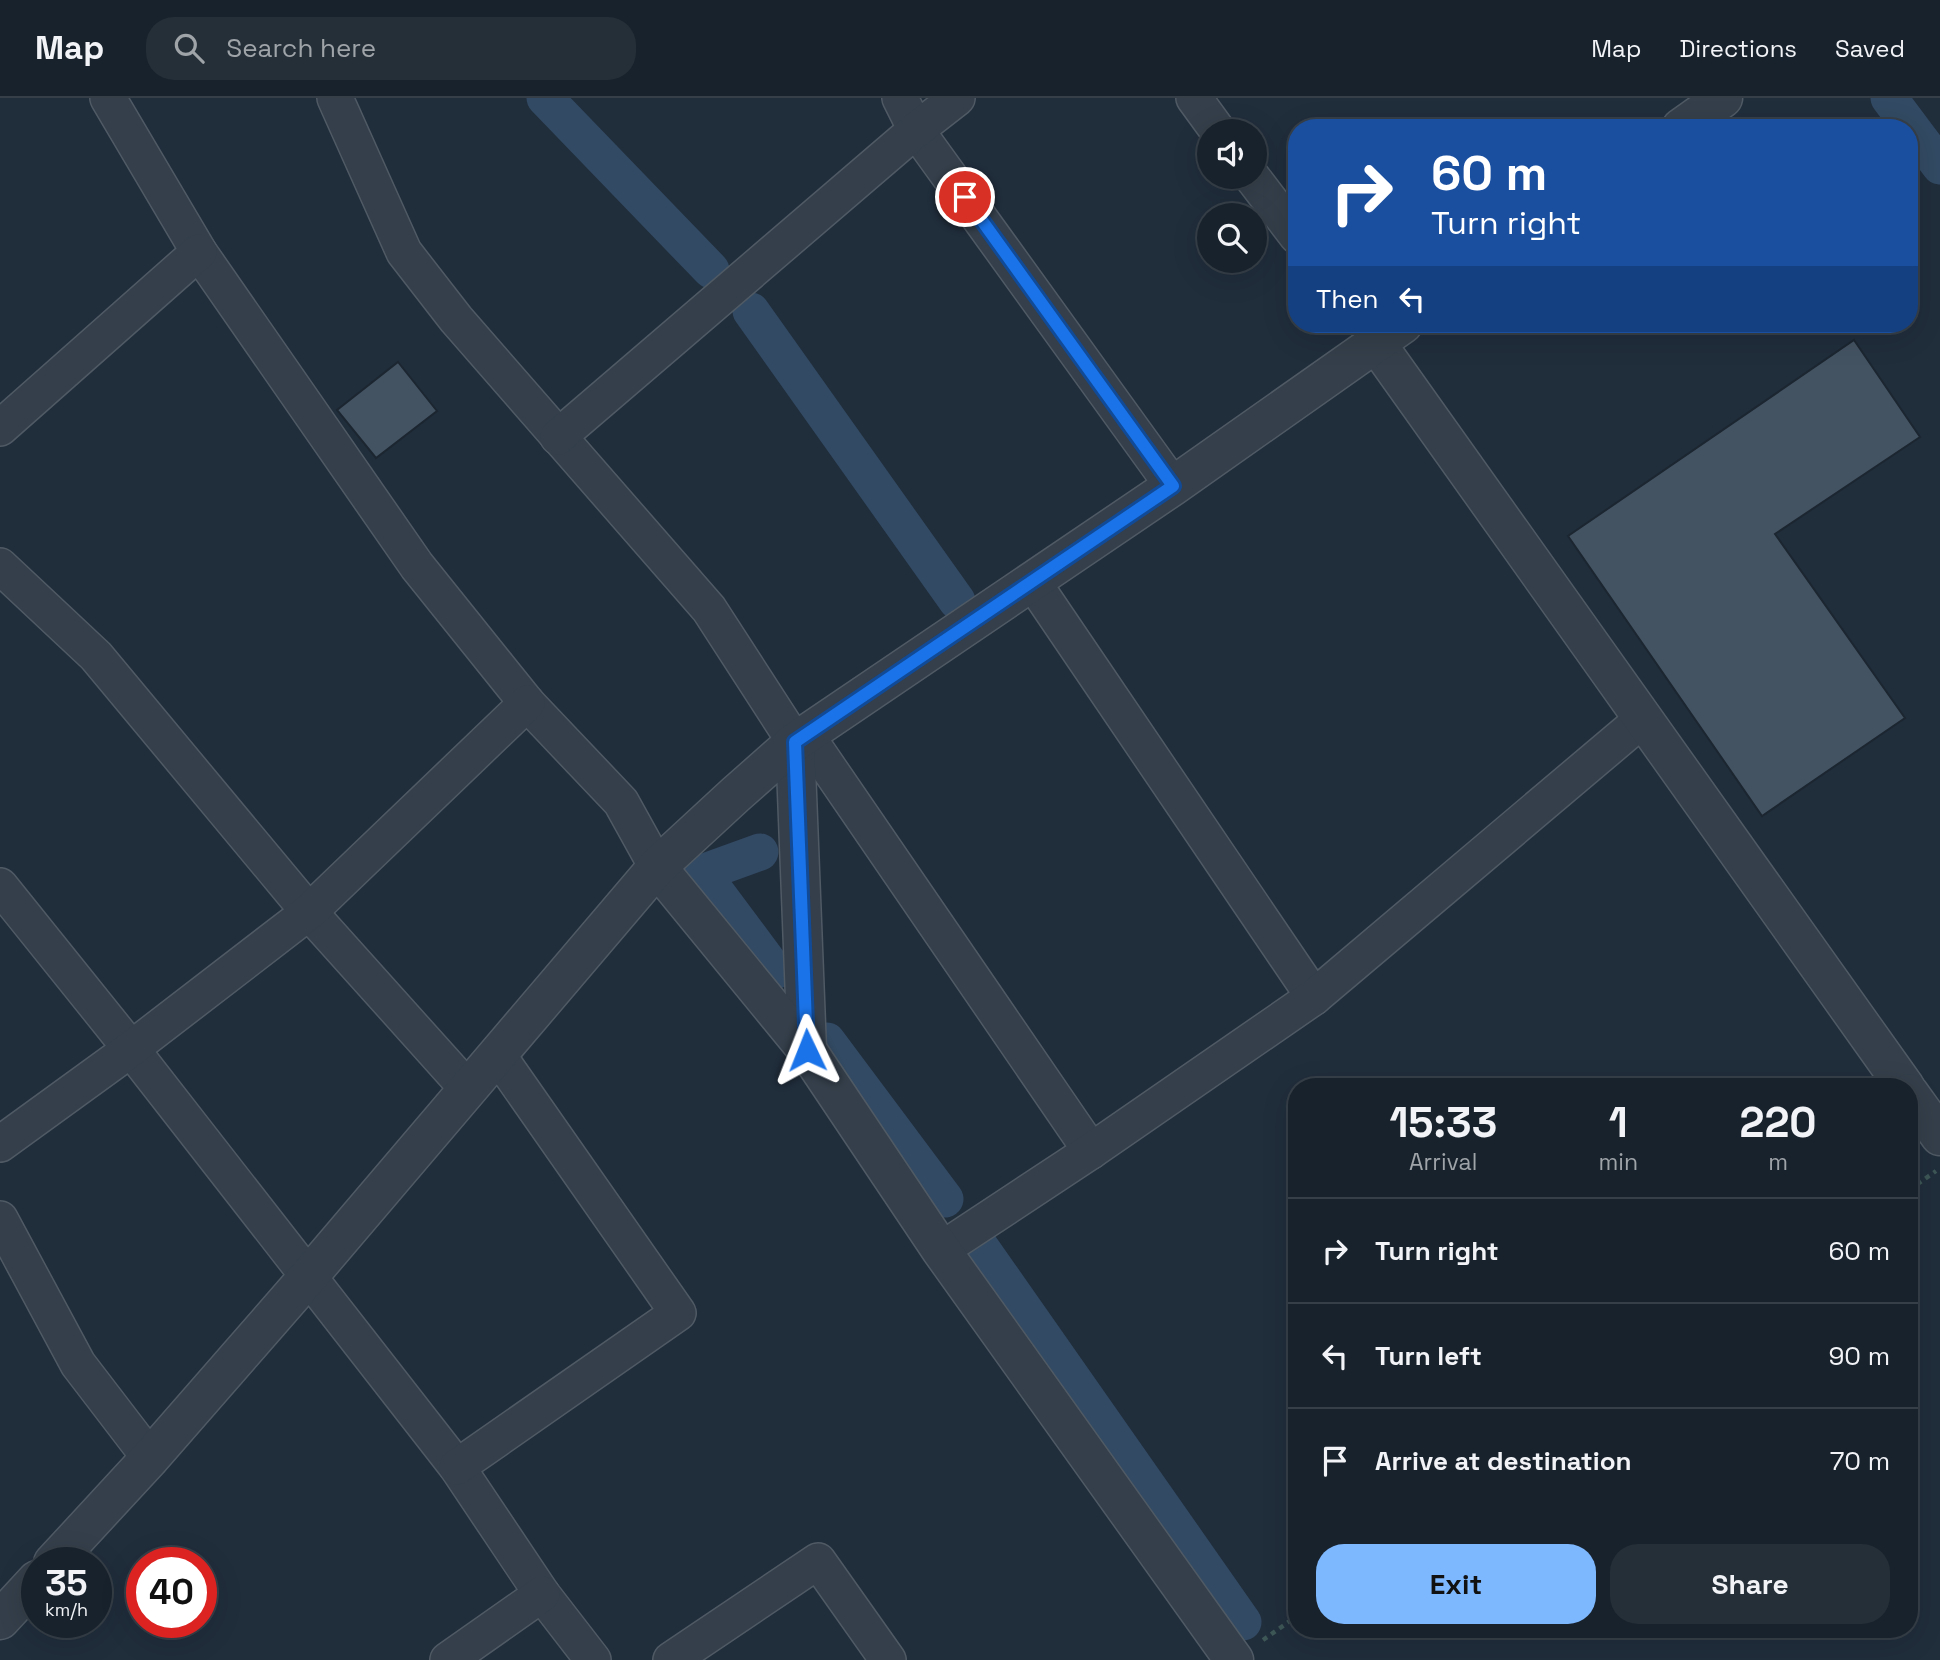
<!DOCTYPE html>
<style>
:root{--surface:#18222c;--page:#252f38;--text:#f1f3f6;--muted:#9fa4a9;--line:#363f48;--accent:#7db7fe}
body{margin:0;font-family:"Space Grotesk",sans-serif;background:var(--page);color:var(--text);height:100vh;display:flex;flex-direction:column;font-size:26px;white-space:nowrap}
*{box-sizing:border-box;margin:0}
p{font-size:23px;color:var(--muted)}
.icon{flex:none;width:38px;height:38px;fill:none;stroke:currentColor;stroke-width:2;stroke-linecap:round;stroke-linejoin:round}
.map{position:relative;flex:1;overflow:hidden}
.sheet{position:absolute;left:1288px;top:980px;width:630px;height:560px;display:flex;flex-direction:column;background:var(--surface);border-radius:28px;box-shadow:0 7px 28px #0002,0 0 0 2px var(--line)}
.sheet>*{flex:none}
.hud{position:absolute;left:1288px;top:21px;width:630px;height:214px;border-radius:28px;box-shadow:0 7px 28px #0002,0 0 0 2px var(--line);background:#1a4fa0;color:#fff;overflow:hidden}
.buttons{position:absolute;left:1197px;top:21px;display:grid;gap:14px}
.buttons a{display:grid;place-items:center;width:70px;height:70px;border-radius:50%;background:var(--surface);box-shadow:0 7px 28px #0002,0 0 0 2px var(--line);font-size:35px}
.speed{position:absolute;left:21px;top:1449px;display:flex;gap:14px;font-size:35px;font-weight:700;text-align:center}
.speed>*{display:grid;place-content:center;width:91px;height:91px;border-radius:50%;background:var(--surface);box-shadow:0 7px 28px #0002,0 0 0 2px var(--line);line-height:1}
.speed small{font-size:18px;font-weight:400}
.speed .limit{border:10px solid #d22;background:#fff;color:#111}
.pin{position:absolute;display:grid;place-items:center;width:60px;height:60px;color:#fff;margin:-30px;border:4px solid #fff;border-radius:50%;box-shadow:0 2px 7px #0007}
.me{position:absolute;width:77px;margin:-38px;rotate:358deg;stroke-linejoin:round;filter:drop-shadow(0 0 5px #0008)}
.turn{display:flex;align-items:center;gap:24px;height:147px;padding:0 28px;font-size:32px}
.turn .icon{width:91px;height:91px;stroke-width:2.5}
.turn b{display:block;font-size:49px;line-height:60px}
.then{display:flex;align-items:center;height:66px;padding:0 28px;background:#0003;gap:14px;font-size:26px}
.eta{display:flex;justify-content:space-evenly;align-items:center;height:119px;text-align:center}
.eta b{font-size:42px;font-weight:700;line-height:49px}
.button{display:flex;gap:14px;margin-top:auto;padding:14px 28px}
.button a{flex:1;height:80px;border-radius:28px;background:var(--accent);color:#111;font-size:28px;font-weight:700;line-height:80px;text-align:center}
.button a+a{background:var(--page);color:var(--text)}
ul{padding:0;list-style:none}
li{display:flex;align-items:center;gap:21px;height:105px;padding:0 28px;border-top:2px solid var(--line)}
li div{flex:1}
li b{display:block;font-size:26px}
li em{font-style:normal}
header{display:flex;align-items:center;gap:42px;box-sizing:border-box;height:98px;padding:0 35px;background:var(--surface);border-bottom:2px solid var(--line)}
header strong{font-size:33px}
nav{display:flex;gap:38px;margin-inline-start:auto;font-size:24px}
.search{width:490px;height:63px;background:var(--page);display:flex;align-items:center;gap:18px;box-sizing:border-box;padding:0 24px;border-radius:28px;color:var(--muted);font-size:26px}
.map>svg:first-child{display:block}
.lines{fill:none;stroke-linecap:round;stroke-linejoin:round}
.canal{stroke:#324a63;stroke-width:37}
.building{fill:#445362;stroke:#1b2631;stroke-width:2}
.minor-casing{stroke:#4f5a65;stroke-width:38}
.tertiary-casing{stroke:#4f5a65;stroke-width:41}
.path{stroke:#3d5656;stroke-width:4.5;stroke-dasharray:5 5;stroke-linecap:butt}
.minor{stroke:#343f4b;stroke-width:35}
.tertiary{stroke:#343f4b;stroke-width:38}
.route-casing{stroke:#114b97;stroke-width:18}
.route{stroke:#1a73e8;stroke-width:12}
</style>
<header>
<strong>Map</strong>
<div class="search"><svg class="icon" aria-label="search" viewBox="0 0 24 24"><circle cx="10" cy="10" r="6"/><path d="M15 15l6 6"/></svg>Search here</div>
<nav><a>Map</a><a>Directions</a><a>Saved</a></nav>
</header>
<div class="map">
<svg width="1940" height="1562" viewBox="0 0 1940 1562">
<rect width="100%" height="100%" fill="#202d3b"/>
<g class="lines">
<g class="canal">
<polyline points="545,0 711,172"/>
<polyline points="1889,0 1940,68"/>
<polyline points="751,213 957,503"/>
<polyline points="760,754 702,775 775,873"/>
<polyline points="827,943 945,1101"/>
<polyline points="979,1147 1243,1524"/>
</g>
</g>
<g class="building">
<polygon points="1854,242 1920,339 1775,436 1905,620 1762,718 1568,438"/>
<polygon points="398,264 437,313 376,360 337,312"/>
</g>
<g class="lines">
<g class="minor-casing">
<g id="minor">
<polyline points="108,0 199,154 417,468 527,605 621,704 657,769"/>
<polyline points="335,0 404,154 456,221 709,511 795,644"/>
<polyline points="900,0 916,32 1173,388"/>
<polyline points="1194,0 1218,33"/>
<polyline points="1252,79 1297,138"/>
<polyline points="0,330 199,154"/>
<polyline points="558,339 916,32 957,0"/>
<polyline points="0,468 96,558 309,814 467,990"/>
<polyline points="1032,483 1314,899"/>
<polyline points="806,637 1091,1053"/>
<polyline points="0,788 131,951 457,1369 542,1496 593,1562"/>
<polyline points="0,1046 131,951 309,814 527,605"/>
<polyline points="0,1121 78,1266 150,1360"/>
<polyline points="941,1152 1091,1053 1314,899 1644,620"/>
<polyline points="457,1369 678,1215 497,956"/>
<polyline points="448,1562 542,1496"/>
<polyline points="671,1562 818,1463 888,1562"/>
</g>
</g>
<g class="tertiary-casing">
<g id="tertiary">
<polyline points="1681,30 1723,0"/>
<polyline points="1376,245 1905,989"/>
<polyline points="795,644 807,952"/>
<polyline points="657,769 807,952 941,1152 1234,1562"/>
<polyline points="1909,995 1940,1038"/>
<polyline points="53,1465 150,1360 308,1179 657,769 735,697 795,644 1173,388 1403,226"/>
<polyline points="0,1522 37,1482"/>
</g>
</g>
<g class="path">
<polyline points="1909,1092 1936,1073"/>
<polyline points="1263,1542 1297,1518"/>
</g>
<use href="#minor" class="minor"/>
<use href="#tertiary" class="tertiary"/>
</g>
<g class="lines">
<g class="route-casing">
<polyline id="route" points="807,952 795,644 1173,388 965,99"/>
</g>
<use href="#route" class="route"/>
</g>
</svg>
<div class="buttons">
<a><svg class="icon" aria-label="sound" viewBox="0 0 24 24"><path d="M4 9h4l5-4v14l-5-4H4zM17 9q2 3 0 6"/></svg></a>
<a><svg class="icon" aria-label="search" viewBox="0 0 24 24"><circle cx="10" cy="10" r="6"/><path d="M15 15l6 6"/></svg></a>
</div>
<div class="speed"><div>35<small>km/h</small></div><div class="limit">40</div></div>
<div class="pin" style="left:965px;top:99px;background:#d93025"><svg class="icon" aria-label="arrive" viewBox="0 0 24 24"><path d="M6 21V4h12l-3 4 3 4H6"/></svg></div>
<svg class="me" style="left:807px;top:952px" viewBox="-20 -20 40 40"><path d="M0-17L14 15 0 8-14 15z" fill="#1a73e8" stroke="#fff" stroke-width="4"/></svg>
<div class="hud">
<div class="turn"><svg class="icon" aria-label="right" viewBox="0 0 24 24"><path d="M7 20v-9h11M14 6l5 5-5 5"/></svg><div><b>60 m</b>Turn right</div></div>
<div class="then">Then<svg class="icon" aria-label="left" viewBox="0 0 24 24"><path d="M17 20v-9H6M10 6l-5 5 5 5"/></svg></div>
</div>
<section class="sheet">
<div class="eta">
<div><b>15:33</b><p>Arrival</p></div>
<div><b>1</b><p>min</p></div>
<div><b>220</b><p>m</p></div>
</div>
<ul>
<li><svg class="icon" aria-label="right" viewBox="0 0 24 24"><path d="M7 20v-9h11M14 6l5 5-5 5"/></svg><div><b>Turn right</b></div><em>60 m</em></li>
<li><svg class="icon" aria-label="left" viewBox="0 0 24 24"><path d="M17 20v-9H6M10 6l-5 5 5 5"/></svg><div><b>Turn left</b></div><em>90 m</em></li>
<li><svg class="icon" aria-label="arrive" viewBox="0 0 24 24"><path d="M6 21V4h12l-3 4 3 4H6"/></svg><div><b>Arrive at destination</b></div><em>70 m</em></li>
</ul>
<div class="button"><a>Exit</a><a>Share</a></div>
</section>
</div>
